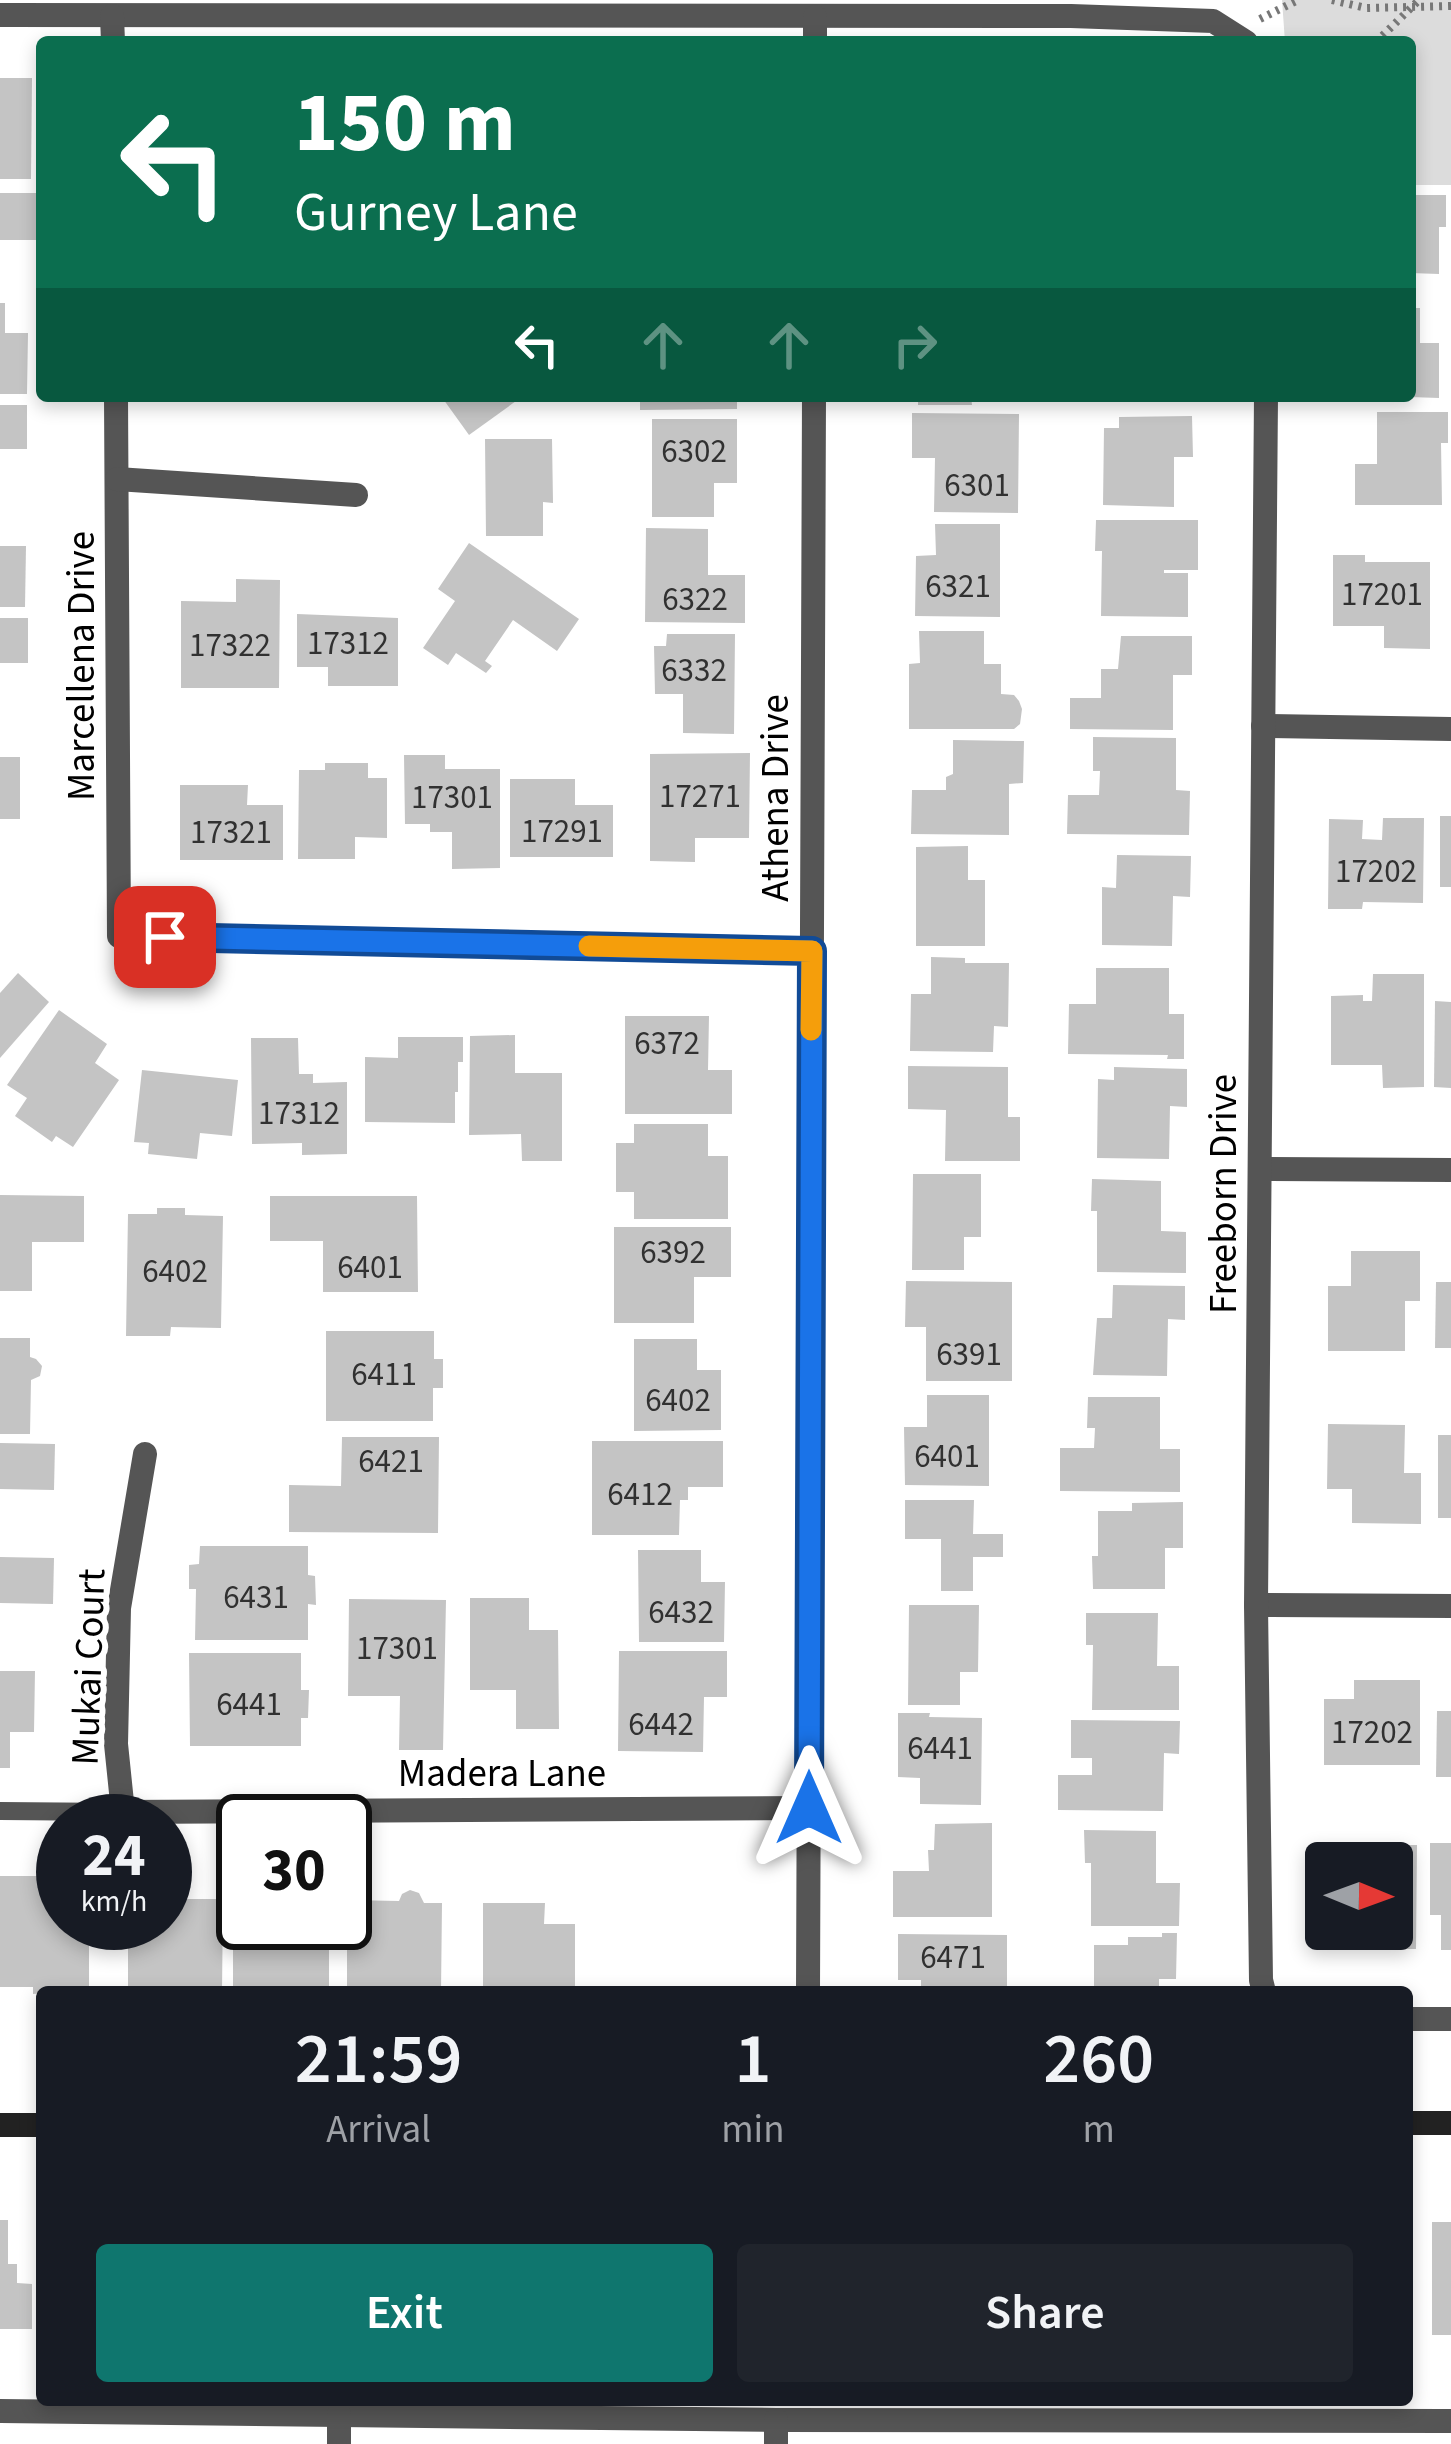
<!DOCTYPE html>
<style>
:root{--surface:#171b24;--page:#20242c;--text:#f1f3f6;--muted:#9ea1a6;--accent:#0f766e}
body{margin:0;font-family:"Source Sans 3",sans-serif;background:var(--page);color:var(--text);height:100vh;display:flex;flex-direction:column;font-size:45px;white-space:nowrap}
*{box-sizing:border-box;margin:0}
p{font-size:39px;color:var(--muted)}
.icon{flex:none;width:66px;height:66px;fill:none;stroke:currentColor;stroke-width:2;stroke-linecap:round;stroke-linejoin:round}
.map{position:relative;flex:1;overflow:hidden}
.drawer{position:absolute;left:36px;top:1986px;width:1377px;height:420px;display:flex;flex-direction:column;background:var(--surface);border-radius:12px;box-shadow:0 6px 18px #0003}
.drawer>*{flex:none}
.banner{position:absolute;left:36px;top:36px;width:1380px;height:366px;border-radius:12px;box-shadow:0 6px 18px #0003;background:#0b6e4f;color:#fff;overflow:hidden}
.needle{width:78px;rotate:91deg}
.tools{position:absolute;left:1305px;top:1842px;display:grid;gap:24px}
.tools a{display:grid;place-items:center;width:108px;height:108px;border-radius:12px;background:var(--surface);box-shadow:0 6px 18px #0003;font-size:60px}
.speed{position:absolute;left:36px;top:1794px;display:flex;gap:24px;font-size:60px;font-weight:700;text-align:center}
.speed>*{display:grid;place-content:center;width:156px;height:156px;border-radius:50%;background:var(--surface);box-shadow:0 6px 18px #0003;line-height:1}
.speed small{font-size:30px;font-weight:400}
.speed .limit{border:6px solid #111;border-radius:18px;background:#fff;color:#111}
.pin{position:absolute;display:grid;place-items:center;width:102px;height:102px;color:#fff;margin:-51px;border-radius:24px;box-shadow:0 6px 18px #0006}
.me{position:absolute;width:132px;margin:-66px;rotate:0deg;stroke-linejoin:round;filter:drop-shadow(0 0 9px #0008)}
.turn{display:flex;align-items:center;gap:42px;height:252px;padding:0 60px;font-size:54px}
.turn .icon{width:156px;height:156px;stroke-width:2.5}
.turn b{display:block;font-size:84px;line-height:102px}
.lanes{display:flex;align-items:center;height:114px;padding:0 60px;background:#0003;justify-content:center;gap:60px;direction:ltr}
.lanes .off{opacity:.35}
.eta{display:flex;justify-content:space-evenly;align-items:center;height:204px;text-align:center}
.eta b{font-size:72px;font-weight:600;line-height:84px}
.button{display:flex;gap:24px;margin-top:auto;padding:24px 60px}
.button a{flex:1;height:138px;border-radius:12px;background:var(--accent);color:#fff;font-size:48px;font-weight:600;line-height:138px;text-align:center}
.button a+a{background:var(--page);color:var(--text)}
.map>svg:first-child{display:block}
.green{fill:#dcdcdc}
.building{fill:#c4c4c4}
.lines{fill:none;stroke-linecap:round;stroke-linejoin:round}
.path{stroke:#777;stroke-width:8;stroke-dasharray:3 6;stroke-linecap:butt}
.service{stroke:#555;stroke-width:18}
.minor{stroke:#555;stroke-width:24}
.secondary{stroke:#222;stroke-width:24}
.route-casing{stroke:#114b97;stroke-width:30}
.route{stroke:#1a73e8;stroke-width:21}
.slow{stroke:#f59e0b;stroke-width:21}
.labels{text-anchor:middle;dominant-baseline:central;stroke-width:12;stroke-linejoin:round;paint-order:stroke}
.number-label{font-size:33px;fill:#313131}
.street-label{font-size:39px;fill:#000;stroke:#fff}
</style>
<div class="map">
<svg width="1451" height="2444" viewBox="0 0 1451 2444">
<rect width="100%" height="100%" fill="#fff"/>
<polygon class="green" points="1282,0 1451,0 1451,185 1410,185 1410,42 1285,42"/>
<g class="building">
<polygon points="0,78 32,78 31,179 0,179"/>
<rect x="0" y="193" width="39" height="47"/>
<polygon points="1410,195 1446,195 1446,227 1439,227 1439,274 1410,273"/>
<polygon points="0,303 5,303 5,333 28,333 27,394 0,394"/>
<polygon points="1410,308 1420,308 1420,343 1439,343 1439,398 1410,397"/>
<polygon points="441,396 523,396 469,435"/>
<polygon points="640,396 737,396 737,409 640,410"/>
<polygon points="918,396 971,396 972,405 918,405"/>
<rect x="0" y="405" width="27" height="44"/>
<polygon points="1377,412 1448,412 1448,443 1441,443 1442,505 1355,505 1355,464 1377,464"/>
<polygon points="912,413 1019,414 1018,513 934,512 935,458 912,458"/>
<polygon points="1192,416 1193,457 1174,457 1174,507 1103,505 1104,428 1119,428 1119,417"/>
<polygon points="652,419 737,419 737,483 714,483 714,517 652,517"/>
<polygon points="485,439 552,439 553,503 543,502 543,536 486,536"/>
<polygon points="1096,520 1198,520 1198,570 1164,570 1164,573 1188,573 1188,617 1101,616 1102,551 1095,551"/>
<polygon points="935,524 1000,524 1000,617 915,616 916,556 936,555"/>
<polygon points="646,528 708,529 708,575 745,575 745,623 645,622"/>
<polygon points="469,543 579,619 557,651 513,620 485,661 492,666 486,673 456,653 448,665 423,648 455,601 438,589"/>
<polygon points="0,546 26,546 25,607 0,607"/>
<polygon points="1333,555 1365,555 1365,562 1430,562 1430,649 1384,648 1384,626 1333,626"/>
<polygon points="236,579 280,580 279,688 181,688 181,601 236,602"/>
<polygon points="297,614 398,618 398,686 328,686 328,667 297,667"/>
<rect x="0" y="618" width="28" height="45"/>
<polygon points="919,631 984,631 984,664 1001,664 1001,694 1014,695 1019,701 1022,709 1020,724 1014,729 909,729 909,664 920,663"/>
<polygon points="667,634 735,634 734,734 683,733 683,694 655,694 654,646 666,646"/>
<polygon points="1121,636 1192,636 1192,675 1173,675 1173,730 1070,729 1070,698 1101,698 1101,669 1118,669"/>
<polygon points="1093,737 1176,738 1176,790 1190,791 1189,835 1067,834 1068,795 1099,795 1100,771 1093,771"/>
<polygon points="953,740 1024,741 1023,783 1009,784 1009,835 911,834 912,790 946,790 946,777 953,774"/>
<polygon points="750,753 749,838 695,838 695,862 650,861 650,754"/>
<polygon points="404,755 445,755 445,769 500,769 500,868 452,869 452,832 430,832 430,824 405,824"/>
<rect x="0" y="757" width="20" height="62"/>
<polygon points="325,763 368,763 368,778 387,778 387,838 355,837 355,859 298,859 299,770 325,770"/>
<polygon points="510,779 575,779 575,805 613,805 613,857 510,857"/>
<polygon points="180,785 248,785 247,805 283,805 283,860 180,860"/>
<rect x="1440" y="816" width="11" height="71"/>
<polygon points="1383,818 1424,818 1423,903 1363,902 1362,909 1328,909 1329,819 1363,820 1362,839 1382,840"/>
<polygon points="968,846 968,880 985,880 985,946 916,946 916,847"/>
<polygon points="1117,855 1191,856 1190,897 1173,896 1172,946 1102,945 1102,887 1116,888"/>
<polygon points="931,957 965,958 965,963 1009,963 1008,1027 994,1026 993,1052 910,1051 911,994 931,994"/>
<polygon points="1096,968 1169,968 1169,1014 1184,1014 1184,1059 1167,1059 1168,1055 1068,1054 1069,1004 1096,1004"/>
<polygon points="18,973 49,1002 0,1058 0,993"/>
<polygon points="1373,974 1424,974 1424,1087 1383,1088 1382,1065 1331,1065 1331,996 1363,995 1363,1001 1372,1001"/>
<polygon points="1435,1001 1451,1002 1451,1088 1434,1087"/>
<polygon points="59,1010 107,1044 95,1063 119,1080 73,1147 56,1136 52,1142 15,1116 27,1098 7,1085"/>
<polygon points="625,1016 709,1016 708,1070 732,1070 732,1114 625,1114"/>
<polygon points="515,1035 515,1073 562,1073 562,1161 522,1161 521,1134 469,1135 470,1036"/>
<polygon points="398,1037 463,1037 463,1062 458,1062 458,1092 455,1092 455,1123 365,1122 365,1057 398,1058"/>
<polygon points="251,1038 298,1038 299,1074 313,1074 313,1083 347,1082 347,1154 302,1155 302,1143 252,1144"/>
<polygon points="908,1066 1008,1067 1008,1117 1020,1117 1020,1161 945,1161 946,1110 908,1109"/>
<polygon points="1114,1067 1187,1069 1187,1107 1170,1106 1169,1159 1097,1158 1098,1079 1114,1080"/>
<polygon points="142,1070 238,1080 232,1136 200,1133 197,1159 148,1154 149,1143 134,1142"/>
<polygon points="634,1124 708,1124 708,1156 728,1156 728,1219 634,1219 634,1192 616,1192 616,1143 634,1143"/>
<polygon points="913,1174 981,1174 981,1237 964,1237 964,1270 912,1270"/>
<polygon points="1092,1179 1161,1181 1161,1231 1186,1232 1186,1273 1097,1272 1097,1211 1091,1211"/>
<polygon points="0,1195 84,1196 84,1242 32,1242 32,1291 0,1291"/>
<polygon points="270,1196 417,1196 418,1292 323,1292 323,1241 270,1241"/>
<polygon points="157,1208 185,1208 185,1215 223,1216 221,1328 171,1327 170,1336 126,1336 128,1214 157,1214"/>
<polygon points="614,1227 731,1227 731,1277 694,1277 694,1323 614,1323"/>
<polygon points="1351,1251 1420,1251 1420,1301 1405,1301 1405,1351 1328,1351 1328,1286 1351,1286"/>
<polygon points="906,1281 1012,1282 1012,1381 926,1381 926,1327 905,1327"/>
<polygon points="1436,1282 1451,1282 1451,1348 1435,1348"/>
<polygon points="1113,1285 1185,1286 1185,1320 1168,1319 1167,1376 1093,1375 1097,1318 1112,1318"/>
<polygon points="326,1331 434,1331 434,1359 443,1359 443,1388 433,1388 433,1421 326,1421"/>
<polygon points="0,1338 30,1338 30,1357 36,1359 42,1366 40,1376 31,1380 30,1434 0,1434"/>
<polygon points="634,1339 697,1339 697,1370 721,1370 721,1430 634,1431"/>
<polygon points="927,1395 989,1395 989,1486 905,1485 904,1427 927,1427"/>
<polygon points="1088,1397 1160,1397 1160,1449 1180,1449 1180,1492 1060,1491 1060,1448 1094,1448 1095,1428 1087,1428"/>
<polygon points="1328,1424 1405,1425 1404,1473 1421,1473 1421,1524 1352,1523 1352,1489 1327,1489"/>
<rect x="1438" y="1435" width="13" height="83"/>
<polygon points="342,1437 439,1437 438,1533 289,1532 289,1485 341,1486"/>
<polygon points="592,1441 723,1441 723,1487 688,1487 688,1500 680,1500 679,1535 592,1535"/>
<polygon points="0,1443 55,1444 54,1490 0,1489"/>
<polygon points="905,1500 974,1500 973,1534 1003,1534 1003,1557 973,1557 973,1591 941,1591 941,1539 905,1539"/>
<polygon points="1183,1502 1183,1548 1165,1548 1165,1589 1093,1589 1092,1556 1098,1556 1098,1511 1132,1511 1132,1503"/>
<polygon points="200,1546 308,1546 308,1575 315,1576 316,1605 308,1604 308,1640 195,1640 196,1589 189,1589 189,1565 199,1564"/>
<polygon points="638,1550 701,1550 701,1582 725,1582 724,1642 639,1642"/>
<polygon points="0,1557 54,1558 53,1604 0,1603"/>
<polygon points="470,1598 529,1598 529,1630 558,1630 559,1729 516,1729 516,1690 470,1690"/>
<polygon points="349,1599 446,1600 443,1750 399,1750 400,1696 348,1696"/>
<polygon points="909,1605 979,1605 978,1672 960,1672 960,1705 908,1705"/>
<polygon points="1086,1613 1158,1613 1157,1666 1179,1666 1179,1710 1092,1710 1093,1645 1086,1645"/>
<polygon points="619,1651 727,1651 727,1697 704,1697 703,1752 618,1751"/>
<polygon points="189,1653 301,1653 301,1690 309,1690 308,1718 301,1718 301,1746 190,1746"/>
<polygon points="0,1671 35,1671 34,1732 10,1732 10,1768 0,1768"/>
<polygon points="1354,1680 1420,1680 1420,1765 1324,1765 1324,1699 1354,1699"/>
<polygon points="1437,1711 1451,1711 1451,1777 1436,1777"/>
<polygon points="898,1713 930,1713 929,1717 982,1718 981,1805 920,1804 920,1778 898,1777"/>
<polygon points="1071,1720 1180,1721 1179,1754 1164,1753 1163,1811 1058,1810 1058,1775 1092,1775 1092,1758 1071,1758"/>
<polygon points="992,1823 992,1917 893,1917 893,1871 929,1871 928,1850 934,1850 935,1824"/>
<polygon points="1084,1830 1156,1831 1156,1883 1180,1883 1179,1926 1091,1926 1091,1863 1085,1863"/>
<polygon points="1430,1843 1451,1843 1451,1950 1441,1950 1441,1915 1430,1915"/>
<polygon points="1322,1845 1417,1845 1416,1949 1340,1949 1340,1929 1392,1929 1392,1863 1322,1863"/>
<polygon points="58,1865 63,1865 63,1923 89,1923 89,1987 58,1987 58,1992 33,1994 33,1987 0,1987 0,1876 46,1876 49,1868"/>
<polygon points="165,1890 172,1890 172,1899 223,1899 222,1992 128,1992 128,1923 165,1923"/>
<polygon points="410,1890 419,1893 424,1903 442,1903 441,1992 347,1992 347,1900 399,1901 402,1894"/>
<polygon points="233,1899 243,1899 243,1923 329,1923 329,1992 233,1992"/>
<polygon points="483,1903 545,1903 544,1924 575,1924 575,1988 483,1988"/>
<polygon points="1162,1933 1177,1933 1176,1979 1159,1979 1159,1992 1094,1992 1094,1945 1128,1945 1128,1937 1162,1937"/>
<polygon points="898,1934 1007,1935 1007,1992 921,1992 921,1980 898,1980"/>
<polygon points="0,2220 8,2220 8,2264 17,2264 17,2283 32,2284 32,2329 0,2329"/>
<rect x="1432" y="2222" width="19" height="113"/>
</g>
<g class="lines">
<g class="path">
<polyline points="1332,0 1366,8 1451,6"/>
<polyline points="1260,19 1298,0"/>
<polyline points="1376,42 1419,0"/>
</g>
<polyline class="service" points="0,1811 123,1812"/>
<g class="minor">
<polyline points="0,15 1071,16 1213,21 1246,42"/>
<polyline points="112,16 113,42"/>
<polyline points="815,42 815,17"/>
<polyline points="116,396 119,936 812,951"/>
<polyline points="117,479 356,495"/>
<polyline points="1263,726 1451,729"/>
<polyline points="1260,1169 1451,1170"/>
<polyline points="145,1454 119,1608 116,1744 123,1812 809,1808"/>
<polyline points="1256,1605 1451,1606"/>
<polyline points="808,1992 814,396"/>
<polyline points="1264,1992 1261,1980 1256,1605 1266,396"/>
<polyline points="1407,2019 1451,2019"/>
<polyline points="0,2411 776,2420 1451,2421"/>
<polyline points="339,2444 339,2414"/>
<polyline points="776,2444 776,2420"/>
</g>
<g class="secondary">
<polyline points="1407,2123 1451,2123"/>
<polyline points="0,2125 42,2125"/>
</g>
</g>
<g class="lines">
<g class="route-casing">
<polyline id="route" points="165,937 812,951 809,1808"/>
</g>
<use href="#route" class="route"/>
<polyline class="slow" points="589,946 812,951 811,1030"/>
</g>
<g class="labels">
<g class="number-label">
<text x="694" y="451">6302</text>
<text x="977" y="485">6301</text>
<text x="958" y="586">6321</text>
<text x="1382" y="594">17201</text>
<text x="695" y="599">6322</text>
<text x="348" y="643">17312</text>
<text x="230" y="645">17322</text>
<text x="694" y="670">6332</text>
<text x="700" y="796">17271</text>
<text x="452" y="797">17301</text>
<text x="562" y="831">17291</text>
<text x="231" y="832">17321</text>
<text x="1376" y="871">17202</text>
<text x="667" y="1043">6372</text>
<text x="299" y="1113">17312</text>
<text x="673" y="1252">6392</text>
<text x="370" y="1267">6401</text>
<text x="175" y="1271">6402</text>
<text x="969" y="1354">6391</text>
<text x="384" y="1374">6411</text>
<text x="678" y="1400">6402</text>
<text x="947" y="1456">6401</text>
<text x="391" y="1461">6421</text>
<text x="640" y="1494">6412</text>
<text x="256" y="1597">6431</text>
<text x="681" y="1612">6432</text>
<text x="397" y="1648">17301</text>
<text x="249" y="1704">6441</text>
<text x="661" y="1724">6442</text>
<text x="1372" y="1732">17202</text>
<text x="940" y="1748">6441</text>
<text x="953" y="1957">6471</text>
</g>
<g class="street-label">
<text transform="translate(82 666) rotate(-90)">Marcellena Drive</text>
<text transform="translate(776 798) rotate(-90)">Athena Drive</text>
<text transform="translate(1224 1194) rotate(-90)">Freeborn Drive</text>
<text transform="translate(89 1667) rotate(-88)">Mukai Court</text>
<text x="502" y="1774">Madera Lane</text>
</g>
</g>
</svg>
<div class="tools">
<a><svg class="needle" viewBox="-14 -14 28 28"><path d="M0-13l5 13h-10z" fill="#e53935"/><path d="M0 13l5-13h-10z" fill="#9ea1a6"/></svg></a>
</div>
<div class="speed"><div>24<small>km/h</small></div><div class="limit">30</div></div>
<div class="pin" style="left:165px;top:937px;background:#d93025"><svg class="icon" aria-label="arrive" viewBox="0 0 24 24"><path d="M6 21V4h12l-3 4 3 4H6"/></svg></div>
<svg class="me" style="left:809px;top:1808px" viewBox="-20 -20 40 40"><path d="M0-17L14 15 0 8-14 15z" fill="#1a73e8" stroke="#fff" stroke-width="4"/></svg>
<div class="banner">
<div class="turn"><svg class="icon" aria-label="left" viewBox="0 0 24 24"><path d="M17 20v-9H6M10 6l-5 5 5 5"/></svg><div><b>150 m</b>Gurney Lane</div></div>
<div class="lanes"><svg class="icon" aria-label="left" viewBox="0 0 24 24"><path d="M17 20v-9H6M10 6l-5 5 5 5"/></svg><svg class="icon off" aria-label="ahead" viewBox="0 0 24 24"><path d="M12 20V5M6 11l6-6 6 6"/></svg><svg class="icon off" aria-label="ahead" viewBox="0 0 24 24"><path d="M12 20V5M6 11l6-6 6 6"/></svg><svg class="icon off" aria-label="right" viewBox="0 0 24 24"><path d="M7 20v-9h11M14 6l5 5-5 5"/></svg></div>
</div>
<section class="drawer">
<div class="eta">
<div><b>21:59</b><p>Arrival</p></div>
<div><b>1</b><p>min</p></div>
<div><b>260</b><p>m</p></div>
</div>
<div class="button"><a>Exit</a><a>Share</a></div>
</section>
</div>
